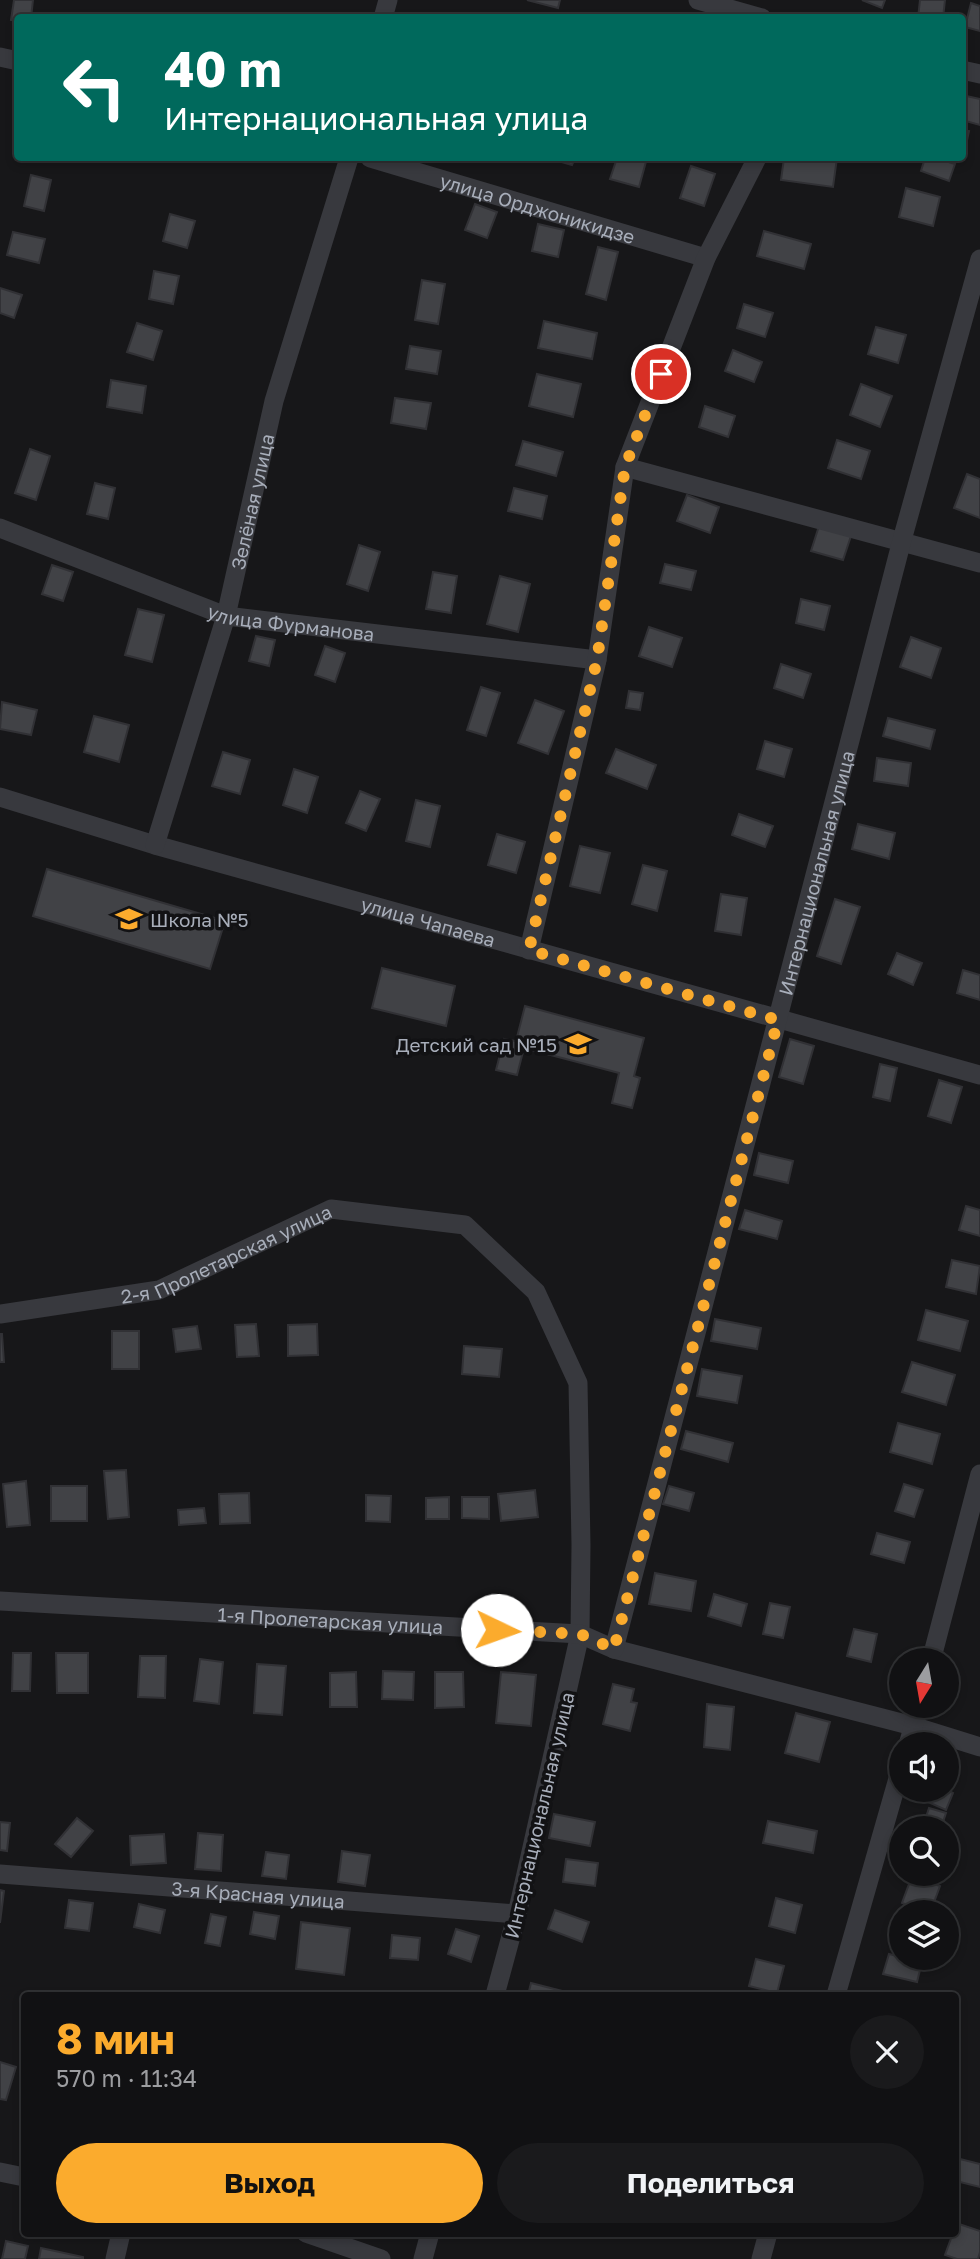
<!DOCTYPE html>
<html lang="ru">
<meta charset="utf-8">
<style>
:root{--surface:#111113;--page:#1a1a1c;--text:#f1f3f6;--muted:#9c9da0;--line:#303133;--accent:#fbab2d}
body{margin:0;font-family:"Golos Text",sans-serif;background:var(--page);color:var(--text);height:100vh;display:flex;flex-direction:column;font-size:26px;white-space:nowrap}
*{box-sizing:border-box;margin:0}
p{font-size:23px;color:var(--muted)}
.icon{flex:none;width:38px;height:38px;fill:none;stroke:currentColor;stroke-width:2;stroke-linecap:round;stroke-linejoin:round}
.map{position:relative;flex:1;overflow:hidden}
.panel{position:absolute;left:21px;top:1992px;width:938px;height:245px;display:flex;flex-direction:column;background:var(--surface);border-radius:7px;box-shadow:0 4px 10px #0003,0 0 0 2px var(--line)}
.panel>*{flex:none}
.top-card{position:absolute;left:14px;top:14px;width:952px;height:147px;border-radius:7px;box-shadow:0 4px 10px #0003,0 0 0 2px var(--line);background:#00695c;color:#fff;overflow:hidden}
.needle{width:46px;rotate:191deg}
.tools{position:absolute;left:889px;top:1648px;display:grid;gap:14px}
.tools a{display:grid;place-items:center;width:70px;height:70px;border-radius:50%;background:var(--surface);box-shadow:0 4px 10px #0003,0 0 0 2px var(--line);font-size:35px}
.pin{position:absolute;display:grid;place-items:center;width:60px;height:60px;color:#fff;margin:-30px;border:4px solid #fff;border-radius:50%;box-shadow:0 2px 7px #0007}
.me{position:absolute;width:77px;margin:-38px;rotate:93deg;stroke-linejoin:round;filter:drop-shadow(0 0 5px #0008)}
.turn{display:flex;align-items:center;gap:24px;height:147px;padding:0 35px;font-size:32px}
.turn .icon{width:91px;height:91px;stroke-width:2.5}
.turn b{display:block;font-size:49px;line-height:60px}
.round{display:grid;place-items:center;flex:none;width:74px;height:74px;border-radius:37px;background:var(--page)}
.headline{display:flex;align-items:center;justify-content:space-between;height:119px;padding:0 35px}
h1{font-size:42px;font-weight:700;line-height:52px;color:var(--accent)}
.action{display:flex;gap:14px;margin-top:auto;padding:14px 35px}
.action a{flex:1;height:80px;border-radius:42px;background:var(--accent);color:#111;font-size:28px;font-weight:700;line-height:80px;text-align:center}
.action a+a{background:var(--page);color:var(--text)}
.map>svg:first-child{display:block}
.building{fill:#414246;stroke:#313135;stroke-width:2}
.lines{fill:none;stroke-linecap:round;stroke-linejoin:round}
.street{stroke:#38393e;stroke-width:19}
.route{stroke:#fbab2d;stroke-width:12;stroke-dasharray:0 21.6}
.labels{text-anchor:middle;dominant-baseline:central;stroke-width:7;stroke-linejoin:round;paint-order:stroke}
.street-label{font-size:19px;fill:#a8aeba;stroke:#121214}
.poi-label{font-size:19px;fill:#a8aeba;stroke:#121214;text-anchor:start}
</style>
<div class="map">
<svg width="980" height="2259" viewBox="0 0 980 2259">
<rect width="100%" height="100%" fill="#171719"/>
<g class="building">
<polygon points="14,0 33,0 31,18 18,18 18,21 11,20"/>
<polygon points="527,0 560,0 558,8"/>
<polygon points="862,0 885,0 882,8"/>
<polygon points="920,0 945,0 943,18 918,18"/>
<polygon points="971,3 980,6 980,31 965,27"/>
<polygon points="962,95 980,99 980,125 962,120"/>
<polygon points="962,130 969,131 965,150 962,149"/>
<polygon points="548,158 575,158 572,165"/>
<polygon points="617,158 647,158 639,187 610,179"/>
<polygon points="784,158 837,158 833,187 781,180"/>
<polygon points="925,158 936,158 955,164 949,181 921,171"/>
<polygon points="691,166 715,174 704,206 680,198"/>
<polygon points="31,175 51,180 44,211 24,206"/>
<polygon points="906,188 940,197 933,226 899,217"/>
<polygon points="475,204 497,212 487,238 465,230"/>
<polygon points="170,214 195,221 187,248 163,241"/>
<polygon points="538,224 564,230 558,257 532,251"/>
<polygon points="764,231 811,244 804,269 757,256"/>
<polygon points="13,232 45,239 39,263 7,255"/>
<polygon points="598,247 618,252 606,300 586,294"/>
<polygon points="154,271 179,276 173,304 149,299"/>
<polygon points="422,280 445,284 438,324 415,320"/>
<polygon points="0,288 22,295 14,318 0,313"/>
<polygon points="744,304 773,313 765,337 737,328"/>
<polygon points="544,321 597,333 592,359 538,348"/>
<polygon points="137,323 162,331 153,360 127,352"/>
<polygon points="876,327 906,335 898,363 868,354"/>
<polygon points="410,346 441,351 437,374 406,369"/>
<polygon points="733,350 762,362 754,382 725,371"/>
<polygon points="537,374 581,384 573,417 529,406"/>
<polygon points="111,380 146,386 142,413 107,407"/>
<polygon points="861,384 892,396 880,427 850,415"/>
<polygon points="395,398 431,403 426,429 391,423"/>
<polygon points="705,406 735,416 728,437 699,427"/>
<polygon points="837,440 870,451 861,479 828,468"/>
<polygon points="523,441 563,452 556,476 516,465"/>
<polygon points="30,449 50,456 36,500 15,493"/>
<polygon points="967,474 980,479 980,518 954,508"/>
<polygon points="95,483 115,488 108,519 87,514"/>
<polygon points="514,488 547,496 542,519 508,511"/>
<polygon points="687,495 719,507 710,533 677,521"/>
<polygon points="819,526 851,536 843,560 811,551"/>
<polygon points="359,545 380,552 368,591 347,584"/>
<polygon points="665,564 696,571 691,590 660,583"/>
<polygon points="52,565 73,572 63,601 42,594"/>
<polygon points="433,572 457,576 451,613 426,609"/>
<polygon points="500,576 530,584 518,632 487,624"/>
<polygon points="801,599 830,606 824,630 796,623"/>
<polygon points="138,609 164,615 152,662 125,655"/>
<polygon points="649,627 682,638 672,667 639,656"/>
<polygon points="256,636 275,640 269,666 249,661"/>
<polygon points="911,637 941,648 931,678 900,667"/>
<polygon points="325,646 345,653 335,682 315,675"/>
<polygon points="781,664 811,674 803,698 774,688"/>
<polygon points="481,687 500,693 486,736 467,730"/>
<polygon points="629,691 643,693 640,710 626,708"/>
<polygon points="535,700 564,711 548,754 518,743"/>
<polygon points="2,702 37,710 31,735 0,729"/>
<polygon points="94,716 129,725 119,762 84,752"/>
<polygon points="888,718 935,730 930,749 883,736"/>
<polygon points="765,741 792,749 784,777 757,769"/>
<polygon points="616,749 656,765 647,789 606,773"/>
<polygon points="223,752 250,760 240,794 212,786"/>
<polygon points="877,758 911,763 908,786 874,781"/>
<polygon points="294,769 318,777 307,813 283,805"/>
<polygon points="360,791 380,799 366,831 346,823"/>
<polygon points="416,800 440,806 430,847 406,841"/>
<polygon points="739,814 773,826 765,847 732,835"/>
<polygon points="858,824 895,833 889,859 852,849"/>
<polygon points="497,834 525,842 516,873 488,865"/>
<polygon points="580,846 610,853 600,893 570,886"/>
<polygon points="643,865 667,871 657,911 632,904"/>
<polygon points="47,869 225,921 210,969 33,916"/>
<polygon points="721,894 747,898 741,935 715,931"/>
<polygon points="835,899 860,907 841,964 817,956"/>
<polygon points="897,953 922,963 913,985 888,974"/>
<polygon points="382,968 455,986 446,1026 372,1008"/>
<polygon points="963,970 980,975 980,1000 957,993"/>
<polygon points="525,1006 644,1038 634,1076 640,1078 632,1108 612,1103 619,1073 524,1048 517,1075 496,1070 504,1039 516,1041"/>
<polygon points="790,1039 814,1046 803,1084 779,1077"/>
<polygon points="880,1064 897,1068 890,1101 873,1097"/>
<polygon points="939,1080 962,1087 951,1123 928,1116"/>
<polygon points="759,1153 793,1161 788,1183 754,1175"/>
<polygon points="966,1206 980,1210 980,1236 959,1230"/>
<polygon points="745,1210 782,1221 777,1239 739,1229"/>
<polygon points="952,1260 980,1266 976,1294 946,1287"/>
<polygon points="926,1310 968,1321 960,1351 918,1340"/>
<polygon points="715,1319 761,1328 757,1349 711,1341"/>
<polygon points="256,1324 259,1356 237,1357 235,1325"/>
<polygon points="317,1324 318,1355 288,1356 288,1325"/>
<polygon points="197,1326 201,1349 176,1352 173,1329"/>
<rect x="112" y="1331" width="27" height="38"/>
<polygon points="0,1334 2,1334 4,1362 0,1362"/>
<polygon points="464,1346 502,1349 499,1377 462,1374"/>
<polygon points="912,1362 955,1375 946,1405 902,1392"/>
<polygon points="702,1369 742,1376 737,1403 697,1396"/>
<polygon points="898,1423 940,1434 932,1464 890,1452"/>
<polygon points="686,1431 733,1443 728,1462 681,1449"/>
<polygon points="126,1470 129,1517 108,1519 104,1471"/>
<polygon points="26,1481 30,1525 7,1527 3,1484"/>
<polygon points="904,1484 923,1490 914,1517 895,1511"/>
<rect x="51" y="1486" width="36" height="35"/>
<polygon points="669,1486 694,1493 689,1511 663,1504"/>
<polygon points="535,1490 538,1517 501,1521 498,1494"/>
<polygon points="249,1493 250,1523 220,1524 219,1494"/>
<polygon points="366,1495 391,1496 390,1522 366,1521"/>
<polygon points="449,1497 449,1519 426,1519 426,1498"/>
<polygon points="462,1497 489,1497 489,1519 462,1518"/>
<polygon points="204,1508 206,1523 179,1525 178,1510"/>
<polygon points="877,1533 910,1542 904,1563 871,1554"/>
<polygon points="655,1573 696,1581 691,1611 649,1604"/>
<polygon points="714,1594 747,1604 741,1626 708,1616"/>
<polygon points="770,1603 790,1607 783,1638 763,1634"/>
<polygon points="854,1629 877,1634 871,1662 847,1656"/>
<polygon points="13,1653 31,1653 30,1691 12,1691"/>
<polygon points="56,1653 88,1653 88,1693 57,1693"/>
<polygon points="140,1656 166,1656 165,1698 138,1697"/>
<polygon points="200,1659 223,1662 219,1704 194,1701"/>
<polygon points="257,1664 286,1666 282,1715 254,1713"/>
<polygon points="383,1671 414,1672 413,1700 382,1699"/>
<polygon points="356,1672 357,1707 330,1707 330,1673"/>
<polygon points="435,1672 463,1672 464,1707 435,1708"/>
<polygon points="501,1672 536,1675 531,1726 496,1723"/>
<polygon points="613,1684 634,1689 631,1702 637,1703 630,1731 603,1724"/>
<polygon points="707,1704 734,1707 730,1750 704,1747"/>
<polygon points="796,1713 830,1722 819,1762 785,1753"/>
<polygon points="933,1790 947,1790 953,1793 946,1810 928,1802"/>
<polygon points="929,1808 946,1813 941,1828 924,1823"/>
<polygon points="554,1814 595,1822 590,1846 549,1838"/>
<polygon points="77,1818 93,1831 71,1857 55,1844"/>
<polygon points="768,1821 817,1831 813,1853 763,1843"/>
<polygon points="0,1822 10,1823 7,1851 0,1850"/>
<polygon points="198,1833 223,1835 221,1871 195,1869"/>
<polygon points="164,1834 166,1863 131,1865 130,1836"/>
<polygon points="342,1851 370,1855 365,1886 338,1882"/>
<polygon points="266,1852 289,1855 286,1879 262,1876"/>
<polygon points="566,1859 598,1863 595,1886 563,1882"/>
<polygon points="912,1876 940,1886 930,1913 902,1903"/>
<polygon points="0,1890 4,1891 0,1923"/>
<polygon points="776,1898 802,1905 795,1933 769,1926"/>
<polygon points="69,1900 93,1903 89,1931 65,1928"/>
<polygon points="139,1904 165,1910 160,1933 134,1927"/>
<polygon points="555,1910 589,1922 582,1942 548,1929"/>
<polygon points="254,1912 279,1916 275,1939 250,1934"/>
<polygon points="211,1914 226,1917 220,1946 205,1943"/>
<polygon points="301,1922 350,1928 344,1975 296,1969"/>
<polygon points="456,1929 479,1936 471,1962 448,1954"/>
<polygon points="392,1935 420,1938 418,1960 390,1958"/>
<polygon points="889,1954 922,1962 917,1982 883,1974"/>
<polygon points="756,1959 784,1966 777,1993 749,1986"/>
<polygon points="531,1983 570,1993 569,1995 528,1995"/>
<polygon points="0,2062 16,2067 6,2100 0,2099"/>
<polygon points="960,2159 980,2164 980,2187 956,2181"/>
<polygon points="956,2223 980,2231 980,2252 978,2259 957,2259 945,2255 953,2233 956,2233"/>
<polygon points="6,2241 28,2246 25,2259 2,2259"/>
<polygon points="41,2248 83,2257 83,2259 39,2259"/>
</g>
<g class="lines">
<g class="street">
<polyline points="698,0 762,18"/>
<polyline points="383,18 388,0"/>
<polyline points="0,57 18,61"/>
<polyline points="962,70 980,74"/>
<path id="s1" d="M370,158L706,258"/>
<polyline points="625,467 980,563"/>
<path id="s2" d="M0,528L226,616L597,660"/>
<path id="s3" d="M0,797L155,845L980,1075"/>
<path id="s4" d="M155,845L226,616L274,401L349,158"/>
<polyline points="529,950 597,660 625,467 706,258 757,158"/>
<path id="s5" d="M0,1314L159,1290L331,1209L465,1225L536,1292L578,1383L581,1545L580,1634L517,1914L495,1995"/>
<path id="s6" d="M0,1601L580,1634L614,1649L913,1726L980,1747"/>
<path id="s7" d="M614,1649L902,540L980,259"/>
<polyline points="931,1661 980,1474"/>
<polyline points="908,1745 919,1706"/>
<path id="s8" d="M0,1874L517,1914"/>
<polyline points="836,1995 901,1768"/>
<polyline points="0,2172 24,2177"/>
<polyline points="306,2233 381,2259"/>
<polyline points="115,2259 121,2233"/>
<polyline points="423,2259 430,2233"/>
<polyline points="761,2259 768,2233"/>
</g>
</g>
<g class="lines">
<polyline class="route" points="497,1630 580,1634 614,1649 778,1020 529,950 597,660 625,467 661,374"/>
</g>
<defs>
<g id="school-bare" transform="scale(2.1)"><path d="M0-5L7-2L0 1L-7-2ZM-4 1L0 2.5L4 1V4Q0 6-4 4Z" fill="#fbab2d" stroke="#121214" stroke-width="2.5" paint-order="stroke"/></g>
</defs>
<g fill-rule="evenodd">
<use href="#school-bare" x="129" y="919"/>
<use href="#school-bare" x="578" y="1044"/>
</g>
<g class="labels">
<g class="street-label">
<text stroke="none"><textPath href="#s1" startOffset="175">улица Орджоникидзе</textPath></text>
<text stroke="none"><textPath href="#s4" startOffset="357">Зелёная улица</textPath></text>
<text stroke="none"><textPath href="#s2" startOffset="308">улица Фурманова</textPath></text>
<text stroke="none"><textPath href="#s7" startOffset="802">Интернациональная улица</textPath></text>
<text stroke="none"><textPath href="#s3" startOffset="446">улица Чапаева</textPath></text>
<text stroke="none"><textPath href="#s5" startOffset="236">2-я Пролетарская улица</textPath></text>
<text stroke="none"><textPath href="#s6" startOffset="331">1-я Пролетарская улица</textPath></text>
<text transform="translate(539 1815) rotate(-77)">Интернациональная улица</text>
<text stroke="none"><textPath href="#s8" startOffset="259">3-я Красная улица</textPath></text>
</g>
<g class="poi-label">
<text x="150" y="919">Школа №5</text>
<text x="557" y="1044" text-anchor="end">Детский сад №15</text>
</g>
</g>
</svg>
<div class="tools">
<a><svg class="needle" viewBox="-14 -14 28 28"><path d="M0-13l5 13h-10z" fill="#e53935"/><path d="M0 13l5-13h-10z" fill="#9c9da0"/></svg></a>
<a><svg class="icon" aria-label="sound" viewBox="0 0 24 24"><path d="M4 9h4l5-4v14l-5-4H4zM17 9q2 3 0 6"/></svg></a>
<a><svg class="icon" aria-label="search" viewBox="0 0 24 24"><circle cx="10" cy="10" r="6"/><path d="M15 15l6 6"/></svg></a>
<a><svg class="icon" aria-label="layers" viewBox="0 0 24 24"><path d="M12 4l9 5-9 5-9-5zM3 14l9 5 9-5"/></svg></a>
</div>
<div class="pin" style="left:661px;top:374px;background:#d93025"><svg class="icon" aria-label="arrive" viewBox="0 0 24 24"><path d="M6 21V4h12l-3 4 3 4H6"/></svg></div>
<svg class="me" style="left:497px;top:1630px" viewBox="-20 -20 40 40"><circle r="19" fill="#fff"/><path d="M0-13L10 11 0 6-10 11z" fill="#fbab2d"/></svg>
<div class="top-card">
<div class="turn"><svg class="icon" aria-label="left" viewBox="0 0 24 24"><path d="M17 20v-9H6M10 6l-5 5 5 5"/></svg><div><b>40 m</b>Интернациональная улица</div></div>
</div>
<section class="panel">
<div class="headline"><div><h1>8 мин</h1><p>570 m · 11:34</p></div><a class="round"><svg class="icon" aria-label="close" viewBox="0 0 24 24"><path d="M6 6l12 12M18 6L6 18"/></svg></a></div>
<div class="action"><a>Выход</a><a>Поделиться</a></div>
</section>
</div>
